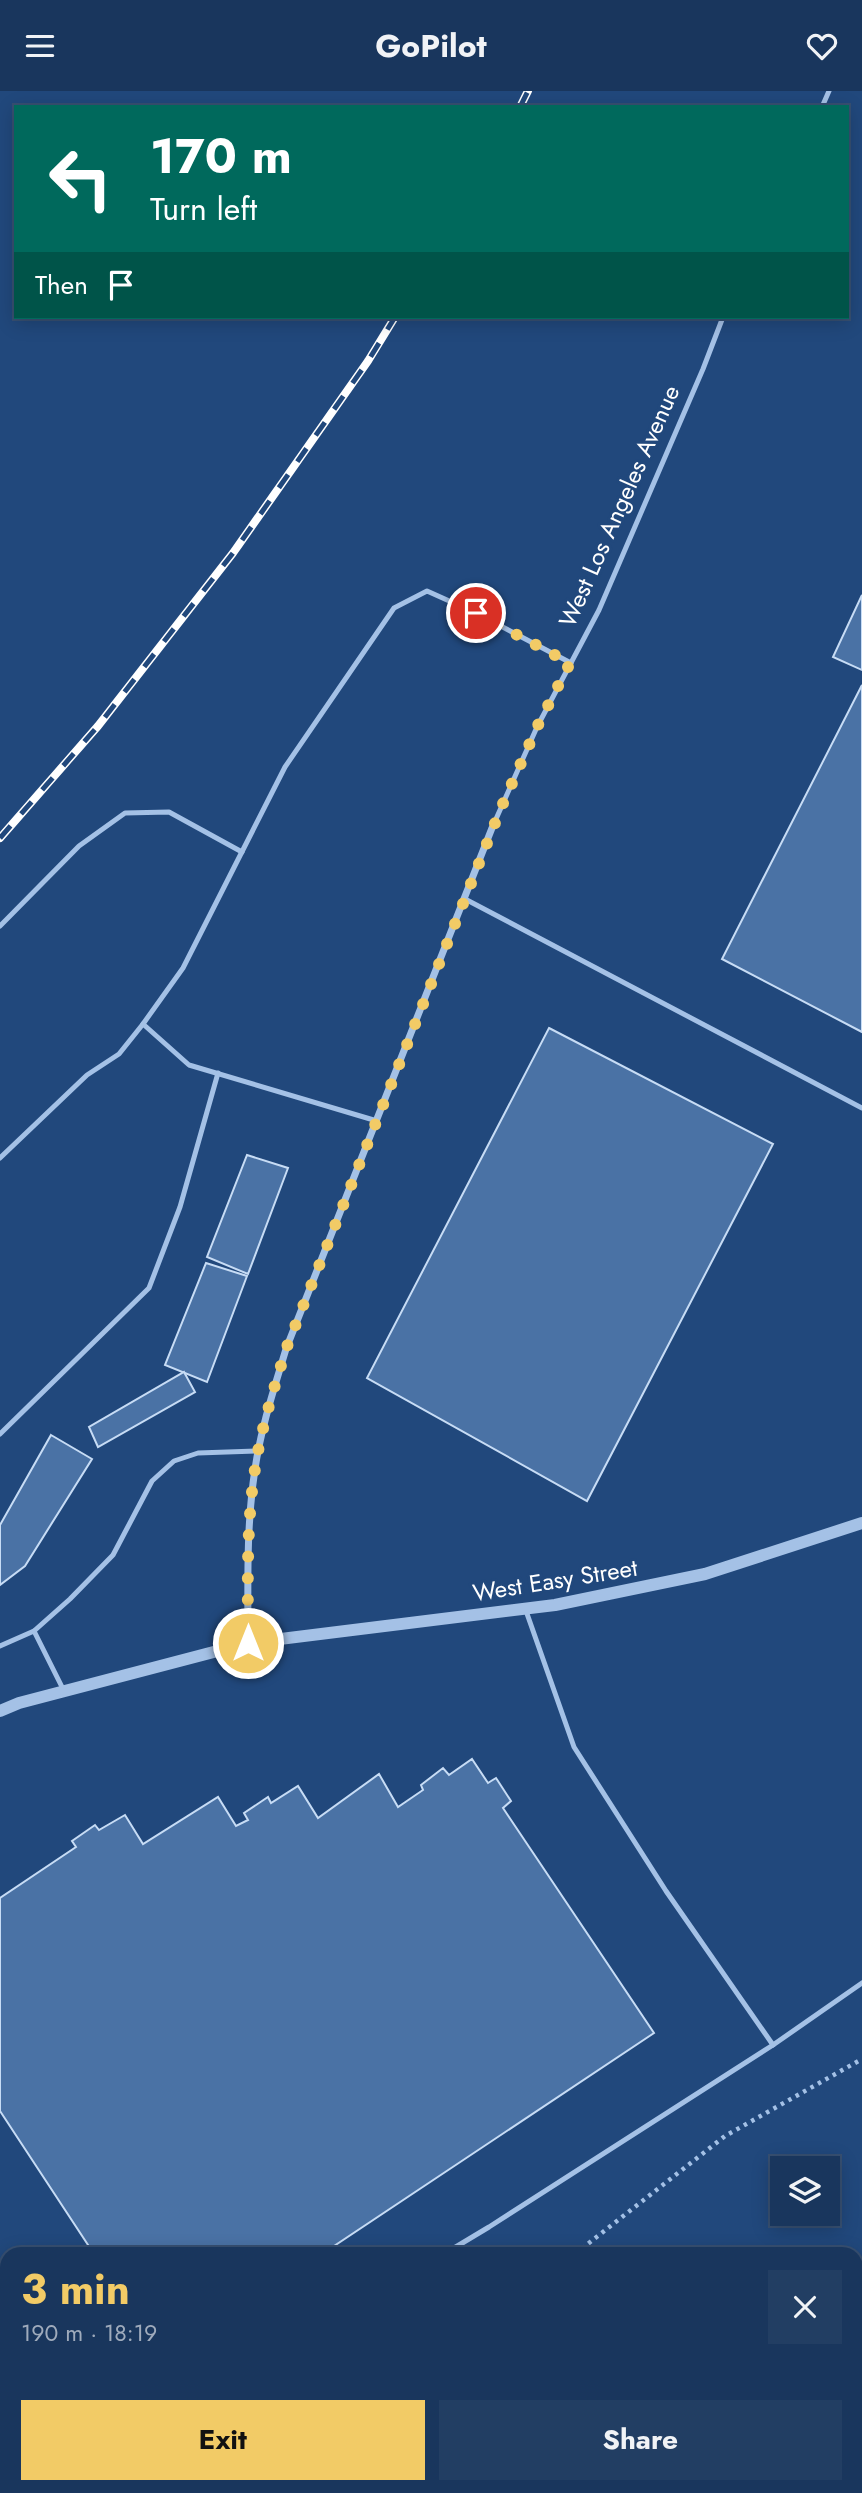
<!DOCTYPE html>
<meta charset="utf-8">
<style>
:root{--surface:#19365d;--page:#223e63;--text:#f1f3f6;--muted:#9fabbc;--line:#375072;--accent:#f2cb66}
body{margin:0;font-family:Jost,sans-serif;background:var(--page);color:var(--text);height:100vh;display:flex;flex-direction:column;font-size:26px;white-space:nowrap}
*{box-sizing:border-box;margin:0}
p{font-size:23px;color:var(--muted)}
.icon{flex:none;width:38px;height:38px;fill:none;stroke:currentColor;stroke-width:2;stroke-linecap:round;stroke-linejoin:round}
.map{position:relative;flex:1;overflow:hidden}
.side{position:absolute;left:0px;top:2156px;width:863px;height:247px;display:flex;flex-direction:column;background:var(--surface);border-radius:21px 21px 0 0;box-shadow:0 4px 18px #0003,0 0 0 2px var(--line)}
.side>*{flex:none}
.hud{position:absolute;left:14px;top:14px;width:835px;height:214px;border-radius:0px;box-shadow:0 4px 18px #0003,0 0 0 2px var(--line);background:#00695c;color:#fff;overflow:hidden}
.tools{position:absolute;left:770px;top:2065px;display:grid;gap:14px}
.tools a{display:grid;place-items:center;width:70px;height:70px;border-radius:0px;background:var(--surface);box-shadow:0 4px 18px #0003,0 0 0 2px var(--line);font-size:35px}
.pin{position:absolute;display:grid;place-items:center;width:60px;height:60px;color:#fff;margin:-30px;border:4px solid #fff;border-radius:50%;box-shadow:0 2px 7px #0007}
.me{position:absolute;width:77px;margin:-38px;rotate:0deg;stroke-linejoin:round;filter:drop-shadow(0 0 5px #0008)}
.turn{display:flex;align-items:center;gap:24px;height:147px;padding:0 21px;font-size:32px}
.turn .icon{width:91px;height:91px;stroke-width:2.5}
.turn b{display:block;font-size:49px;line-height:60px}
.then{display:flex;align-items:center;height:66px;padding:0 21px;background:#0003;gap:14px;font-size:26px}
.round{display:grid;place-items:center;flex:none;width:74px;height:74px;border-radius:0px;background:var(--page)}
.head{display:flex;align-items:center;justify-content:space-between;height:119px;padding:0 21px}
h1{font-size:42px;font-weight:700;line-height:52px;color:var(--accent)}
.action{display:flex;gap:14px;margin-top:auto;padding:14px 21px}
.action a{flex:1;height:80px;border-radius:0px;background:var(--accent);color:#111;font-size:28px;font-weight:700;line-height:80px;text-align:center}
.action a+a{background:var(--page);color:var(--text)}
header{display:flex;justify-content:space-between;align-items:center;height:91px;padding:0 21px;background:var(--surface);font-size:32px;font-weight:700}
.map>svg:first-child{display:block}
.green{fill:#34629a}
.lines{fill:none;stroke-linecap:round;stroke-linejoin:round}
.stream{stroke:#98bce7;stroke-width:12}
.building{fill:#4a72a5;stroke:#c7dcf5;stroke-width:2}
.path{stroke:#a4c1e6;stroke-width:4.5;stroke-dasharray:3.5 5;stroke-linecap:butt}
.service{stroke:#a4c1e6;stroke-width:5}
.minor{stroke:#a4c1e6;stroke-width:7}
.tertiary{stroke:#a4c1e6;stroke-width:12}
.rail-casing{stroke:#fff;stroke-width:8}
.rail{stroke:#21487c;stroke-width:5;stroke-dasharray:16;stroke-linecap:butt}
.route{stroke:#f2cb66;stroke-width:12;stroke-dasharray:0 21.6}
.labels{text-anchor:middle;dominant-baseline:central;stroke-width:6;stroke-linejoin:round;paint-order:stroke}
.street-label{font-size:24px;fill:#fff;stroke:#21487c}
</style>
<header><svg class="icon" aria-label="menu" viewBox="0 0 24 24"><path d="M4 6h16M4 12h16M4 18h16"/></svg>GoPilot<svg class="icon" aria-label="heart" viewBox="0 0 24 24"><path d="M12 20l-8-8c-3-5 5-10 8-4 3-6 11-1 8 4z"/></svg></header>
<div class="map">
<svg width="862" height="2402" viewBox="0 0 862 2402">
<rect width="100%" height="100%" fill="#21487c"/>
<polygon class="green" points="862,2339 862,2402 767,2402 776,2396 856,2396 856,2343"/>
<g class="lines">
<g class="stream">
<polyline points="856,2275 862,2270"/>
<polyline points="709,2402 716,2396"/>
</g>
</g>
<g class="building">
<polygon points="862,504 862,579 833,566"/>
<polygon points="862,594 862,941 722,868"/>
<polygon points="549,937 773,1053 587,1410 367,1287"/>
<polygon points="247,1064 288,1077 248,1183 207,1166"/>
<polygon points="206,1172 247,1185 207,1291 165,1274"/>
<polygon points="184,1281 195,1301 98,1356 89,1336"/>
<polygon points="51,1344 92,1368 25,1475 0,1494 0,1434"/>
<polygon points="472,1668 488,1692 496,1687 511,1710 503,1717 654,1942 322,2163 94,2163 0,2020 0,1807 76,1756 72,1750 95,1734 99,1739 125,1724 143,1753 218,1706 236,1735 248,1729 244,1722 268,1706 271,1712 298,1695 318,1727 379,1683 398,1716 423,1699 421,1694 443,1677 449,1684"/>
</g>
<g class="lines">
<g class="path">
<polyline points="575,2163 725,2045 862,1968"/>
<polyline points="370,2402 374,2396"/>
</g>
<g class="service">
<polyline points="822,16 829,0"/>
<polyline points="492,737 537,636 599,519 703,278 723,226"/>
<polyline points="465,808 862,1017"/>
<polyline points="0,835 79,755 125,722 169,721 242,761"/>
<polyline points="377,1030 189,974 143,933 183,877 285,676 394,517 427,500 476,522 571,572"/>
<polyline points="0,1067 87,984 119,963 143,933"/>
<polyline points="0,1343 149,1197 180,1116 218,982"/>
<polyline points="525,1517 574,1656 666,1800 773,1954 862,1892"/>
<polyline points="34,1540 64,1600"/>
<polyline points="0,1555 34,1540 70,1508 113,1464 152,1390 174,1370 198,1362 258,1360"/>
<polyline points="444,2163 489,2136 773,1954"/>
<polyline points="0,2347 7,2355"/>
<polyline points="41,2396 46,2402"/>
<polyline points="161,2402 168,2396"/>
</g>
<path class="minor" d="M248,1552C248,1494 246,1436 255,1378C261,1337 274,1298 286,1258L492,737"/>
<polyline class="tertiary" points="0,1620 19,1612 248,1552 555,1514 705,1483 862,1432"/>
<g class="rail-casing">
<g id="rail">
<polyline points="520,16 528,0"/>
<polyline points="0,747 98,635 233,462 368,270 395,226"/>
</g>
</g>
<use href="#rail" class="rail"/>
</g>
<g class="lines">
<path class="route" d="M248,1552C248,1494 246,1436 255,1378C261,1337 274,1298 286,1258L501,717L537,636L570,572L476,522"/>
</g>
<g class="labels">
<g class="street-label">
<text transform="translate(619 415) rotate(-66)">West Los Angeles Avenue</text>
<text transform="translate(555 1489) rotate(-9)">West Easy Street</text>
</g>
</g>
</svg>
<div class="tools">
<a><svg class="icon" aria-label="layers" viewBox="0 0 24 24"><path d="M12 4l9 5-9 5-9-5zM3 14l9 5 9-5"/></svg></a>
</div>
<div class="pin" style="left:476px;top:522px;background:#d93025"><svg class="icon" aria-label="arrive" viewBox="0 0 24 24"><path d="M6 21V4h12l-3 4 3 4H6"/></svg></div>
<svg class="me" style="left:248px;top:1552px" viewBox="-20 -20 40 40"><circle r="17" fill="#f2cb66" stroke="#fff" stroke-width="3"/><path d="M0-11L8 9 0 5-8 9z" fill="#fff"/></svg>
<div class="hud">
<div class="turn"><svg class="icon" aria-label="left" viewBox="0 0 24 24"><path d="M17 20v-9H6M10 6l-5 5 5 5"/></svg><div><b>170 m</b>Turn left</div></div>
<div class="then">Then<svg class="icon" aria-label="arrive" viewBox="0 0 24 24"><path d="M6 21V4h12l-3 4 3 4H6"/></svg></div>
</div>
<section class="side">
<div class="head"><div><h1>3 min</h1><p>190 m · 18:19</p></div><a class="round"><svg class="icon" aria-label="close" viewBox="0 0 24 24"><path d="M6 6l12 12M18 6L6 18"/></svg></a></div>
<div class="action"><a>Exit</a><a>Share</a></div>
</section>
</div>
